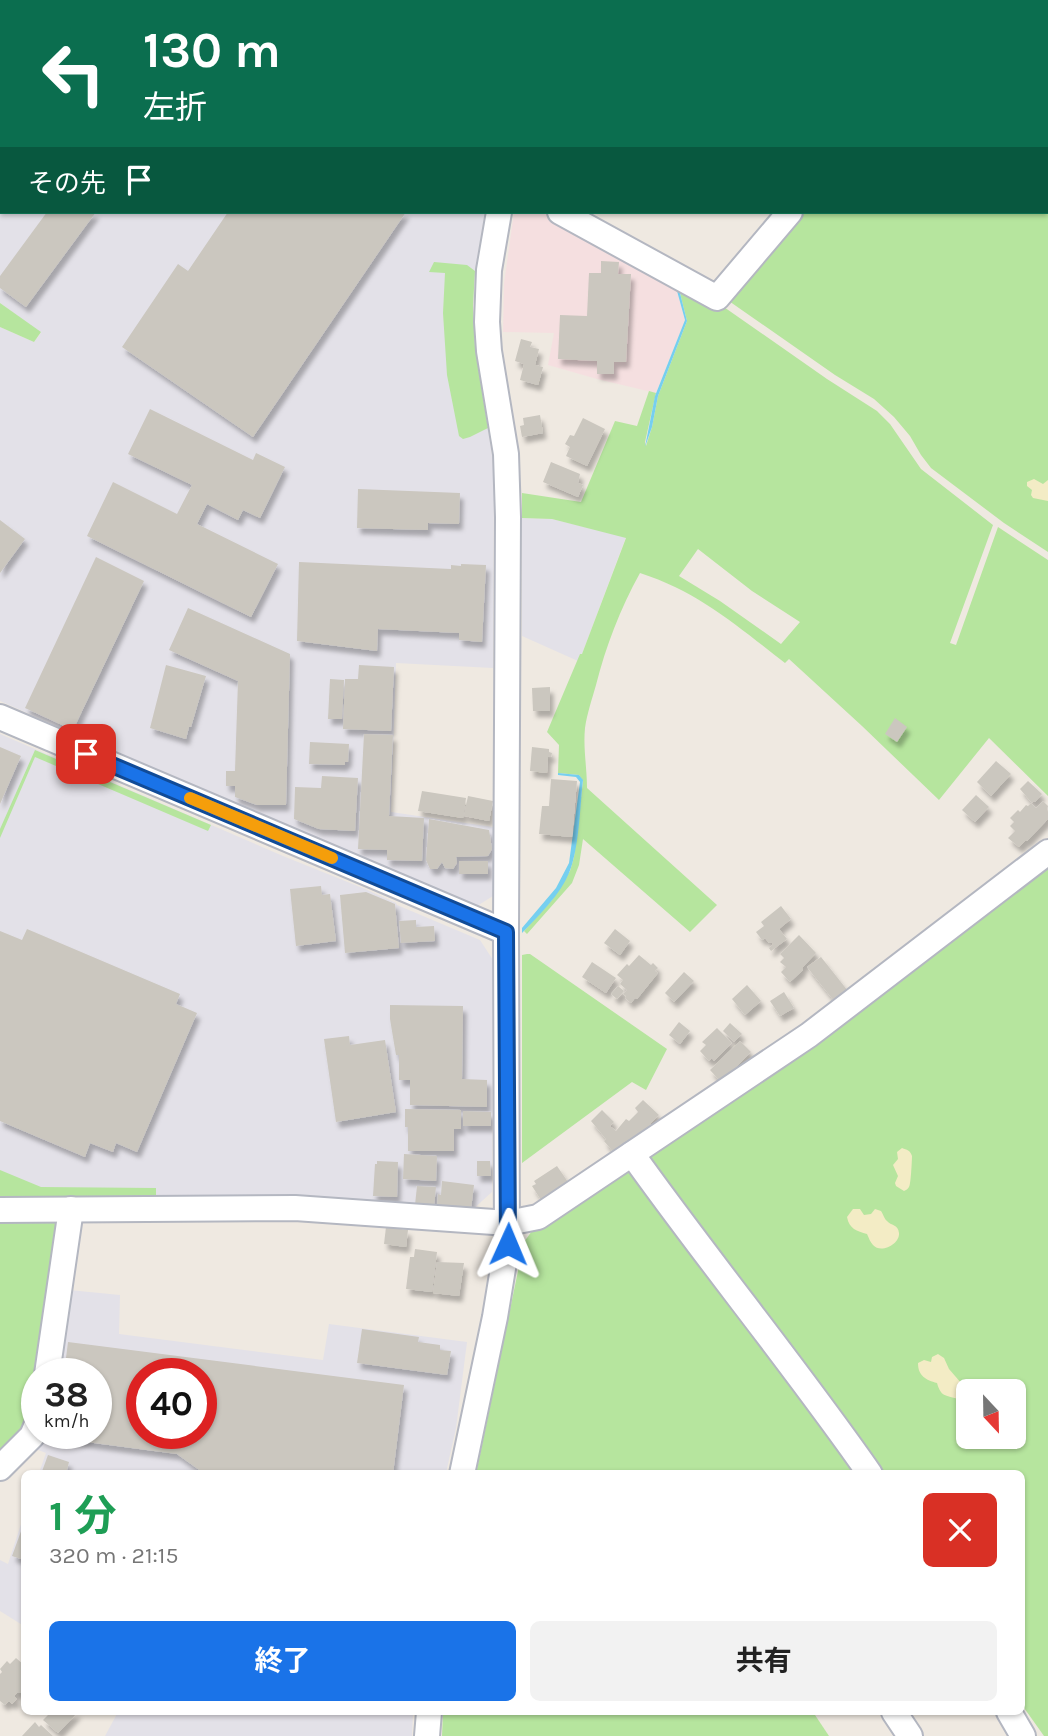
<!DOCTYPE html>
<html lang="ja">
<meta charset="utf-8">
<style>
:root{--surface:#fff;--page:#f2f2f2;--text:#222;--muted:#767676;--accent:#1a73e8}
body{margin:0;font-family:Karla,"Noto Sans JP",sans-serif;background:var(--page);color:var(--text);height:100vh;display:flex;flex-direction:column;font-size:26px;white-space:nowrap}
*{box-sizing:border-box;margin:0}
p{font-size:23px;color:var(--muted)}
.icon{flex:none;width:38px;height:38px;fill:none;stroke:currentColor;stroke-width:2;stroke-linecap:round;stroke-linejoin:round}
.map{position:relative;flex:1;overflow:hidden}
.details{position:absolute;left:21px;top:1470px;width:1004px;height:245px;display:flex;flex-direction:column;background:var(--surface);border-radius:10px;box-shadow:0 2px 5px #0004}
.details>*{flex:none}
.top-card{position:absolute;left:0px;top:0px;width:1048px;height:214px;box-shadow:0 2px 5px #0004;background:#0b6e4f;color:#fff;overflow:hidden}
.needle{width:46px;rotate:158deg}
.tools{position:absolute;left:956px;top:1379px;display:grid;gap:14px}
.tools a{display:grid;place-items:center;width:70px;height:70px;border-radius:10px;background:var(--surface);box-shadow:0 2px 5px #0004;font-size:35px}
.speed{position:absolute;left:21px;top:1358px;display:flex;gap:14px;font-size:35px;font-weight:700;text-align:center}
.speed>*{display:grid;place-content:center;width:91px;height:91px;border-radius:50%;background:var(--surface);box-shadow:0 2px 5px #0004;line-height:1}
.speed small{font-size:18px;font-weight:400}
.speed .limit{border:10px solid #d22;background:#fff;color:#111}
.pin{position:absolute;display:grid;place-items:center;width:60px;height:60px;color:#fff;margin:-30px;border-radius:14px;box-shadow:0 4px 10px #0006}
.me{position:absolute;width:77px;margin:-38px;rotate:1deg;stroke-linejoin:round;filter:drop-shadow(0 0 5px #0008)}
.turn{display:flex;align-items:center;gap:24px;height:147px;padding:0 28px;font-size:32px}
.turn .icon{width:91px;height:91px;stroke-width:2.5}
.turn b{display:block;font-size:49px;line-height:60px}
.then{display:flex;align-items:center;height:66px;padding:0 28px;background:#0003;gap:14px;font-size:26px}
.round{display:grid;place-items:center;flex:none;width:74px;height:74px;border-radius:10px;background:var(--page)}
.head{display:flex;align-items:center;justify-content:space-between;height:119px;padding:0 28px}
h1{font-size:42px;font-weight:700;line-height:52px;color:#1e9e55}
.action{display:flex;gap:14px;margin-top:auto;padding:14px 28px}
.action a{flex:1;height:80px;border-radius:10px;background:var(--accent);color:#fff;font-size:28px;font-weight:700;line-height:80px;text-align:center}
.action a+a{background:var(--page);color:var(--text)}
.map>svg:first-child{display:block}
.industrial{fill:#e3e1e8;fill-rule:evenodd}
.medical{fill:#f5dfe0}
.green{fill:#b6e59e;fill-rule:evenodd}
.sand{fill:#f3ecc5}
.water{fill:#75cff0}
.building{fill:#cbc7bf;fill-rule:evenodd;filter:url(#shadow)}
.lines{fill:none;stroke-linecap:round;stroke-linejoin:round}
.minor-casing{stroke:#b4b7c1;stroke-width:28}
.minor{stroke:#fff;stroke-width:24}
.route-casing{stroke:#114b97;stroke-width:18}
.route{stroke:#1a73e8;stroke-width:12}
.slow{stroke:#f59e0b;stroke-width:12}
</style>
<div class="map">
<svg width="1048" height="1736" viewBox="0 0 1048 1736">
<defs>
<filter id="shadow"><feDropShadow dx="3.5" dy="6" stdDeviation="2" flood-color="#0004"/></filter>
</defs>
<rect width="100%" height="100%" fill="#efe9e1"/>
<g class="industrial">
<polygon points="0,0 157,0 161,2 2,2 2,212 485,212 475,271 473,306 475,348 492,455 494,483 493,668 396,663 391,812 493,827 493,896 477,906 137,761 0,701 0,327 34,342 41,333 0,303"/>
<polygon points="205,0 572,0 572,2 209,2"/>
<polygon points="522,518 552,519 626,537 582,654 580,654 578,661 522,636"/>
<polygon points="0,734 283,856 365,889 396,903 397,905 480,940 493,960 492,1192 471,1211 0,1202"/>
<path d="M69,1290L120,1295L119,1334L323,1360L329,1324L467,1342L456,1428L446,1473H39L46,1453L33,1448L43,1433H96V1374H56ZM142,1374H201V1433H142Z"/>
<polygon points="24,1515 24,1626 0,1611 0,1560 8,1564"/>
<polygon points="118,1712 413,1712 412,1736 105,1736"/>
</g>
<polygon class="medical" points="514,212 549,212 674,280 685,320 656,393 597,379 548,365 554,333 503,332 504,284"/>
<g class="green">
<polygon points="1005,0 1048,0 1048,552 1004,523 931,468 921,455 910,436 894,417 874,399 835,375 726,299 796,212 1046,212 1046,2 1003,2"/>
<polygon points="434,262 467,265 475,271 473,306 475,348 488,428 470,437 463,439 459,436 447,375 443,313 445,273 429,272"/>
<path d="M677,281L711,298L827,379L877,411L890,424L921,469L993,525L950,643L956,645L998,527L1048,560V796L989,738L939,800L862,726L789,659L785,663C737,626 699,592 640,573C620,609 606,646 596,685C592,699 587,714 585,728C583,748 587,768 587,788L717,905L690,932L583,839L579,865L572,883L527,934L524,931L552,900L570,871L574,857L583,781L579,775L558,773L559,745L547,732L580,654H582L626,538L552,519L522,518V493L581,502L615,421L637,426L649,391L656,393L645,442L646,446L652,427L658,396L687,321ZM698,549L752,591L800,622L781,644L720,601L679,576Z"/>
<polygon points="0,303 41,332 34,342 0,327"/>
<polygon points="35,750 211,825 208,831 35,757 0,838 0,829"/>
<path d="M1048,860V1736H1044L1022,1705V1474L878,1473L650,1167L648,1151ZM968,1391H1013V1437H968Z"/>
<polygon points="527,954 530,954 667,1049 646,1090 632,1082 522,1163 522,955"/>
<polygon points="629,1168 862,1474 476,1474 524,1242 537,1224"/>
<polygon points="0,1170 41,1187 156,1188 156,1199 0,1202"/>
<polygon points="58,1216 37,1380 27,1428 0,1455 0,1217"/>
<polygon points="443,1712 813,1712 829,1736 442,1736"/>
</g>
<g class="sand">
<polygon points="1034,479 1043,484 1048,480 1048,501 1033,498 1031,495 1032,490 1027,486 1027,482"/>
<path d="M902,1148C907,1150 910,1150 912,1156C912,1158 911,1185 909,1187C908,1189 906,1190 904,1191L896,1186L895,1183L898,1176L893,1165L898,1159L897,1152Z"/>
<path d="M853,1209H860L864,1215L871,1214L875,1209L881,1211C882,1212 885,1220 887,1221C891,1226 898,1224 899,1233C900,1244 881,1254 873,1245C870,1242 869,1238 867,1234C857,1231 849,1229 847,1217Z"/>
<path d="M938,1354L944,1358L949,1369L968,1391V1406L966,1407L960,1403L958,1399C945,1395 941,1397 937,1383C926,1380 918,1376 918,1363L924,1360L931,1362L932,1357Z"/>
</g>
<g class="water">
<polygon points="674,280 677,281 687,321 658,396 652,427 645,447 655,396 685,320"/>
<path d="M558,773L579,775L583,780C580,806 579,850 569,873C560,895 539,915 522,933V928L556,888L569,863L580,782L576,777L558,775Z"/>
</g>
<g class="building">
<polygon points="47,212 96,212 26,307 0,288 0,276"/>
<polygon points="228,212 406,212 253,437 122,347 178,264 188,271"/>
<polygon points="601,261 619,262 618,274 631,274 626,362 614,362 614,374 597,374 597,361 558,359 560,315 587,316 589,273 601,273"/>
<polygon points="521,339 532,342 530,347 539,349 535,365 543,367 538,385 520,380 524,364 515,361"/>
<polygon points="150,409 253,460 256,453 285,467 260,518 243,510 238,520 207,504 197,524 278,564 251,617 87,536 113,482 177,514 192,485 128,454"/>
<polygon points="540,415 543,433 522,437 520,426 524,425 523,418"/>
<polygon points="583,418 605,429 587,466 566,456 570,447 565,444 570,435 574,436"/>
<polygon points="551,462 580,474 578,483 583,485 578,497 543,482"/>
<polygon points="358,489 460,493 459,524 428,523 428,530 357,528"/>
<polygon points="0,520 25,539 0,573"/>
<polygon points="96,557 144,581 73,730 25,708"/>
<polygon points="299,562 451,569 451,565 461,566 461,564 486,565 482,642 459,640 459,633 378,629 377,651 297,641"/>
<polygon points="188,608 290,654 286,805 257,805 235,797 235,786 226,786 226,771 235,771 238,681 169,650"/>
<polygon points="166,665 206,676 191,727 189,727 186,739 150,728"/>
<polygon points="359,665 394,667 391,731 343,729 345,679 358,679"/>
<polygon points="330,679 344,680 342,719 328,719"/>
<polygon points="550,687 550,711 533,711 532,688"/>
<polygon points="895,718 907,727 897,742 885,734"/>
<polygon points="364,734 393,735 389,816 424,818 422,861 387,860 387,850 358,849"/>
<polygon points="310,742 349,744 348,762 345,762 345,765 309,764"/>
<polygon points="0,747 21,756 0,804"/>
<polygon points="532,747 549,749 549,752 552,753 551,757 548,757 547,773 530,771"/>
<polygon points="996,761 1011,774 991,796 977,782"/>
<polygon points="322,776 358,778 355,831 319,829 294,819 295,787 321,788"/>
<polygon points="551,779 577,781 572,837 539,834 542,806 549,806"/>
<polygon points="1028,781 1042,794 1035,802 1034,801 1032,803 1020,789"/>
<polygon points="422,791 466,798 463,818 418,811"/>
<polygon points="976,795 989,807 975,822 962,810"/>
<polygon points="468,796 493,801 489,821 464,816"/>
<polygon points="1043,801 1048,806 1047,810 1048,812 1048,819 1027,841 1026,840 1019,847 1008,838 1015,831 1010,826 1014,822 1010,818 1018,810 1020,812 1026,805 1028,806 1031,803 1036,808"/>
<polygon points="429,819 489,830 492,849 488,856 456,857 457,863 453,869 445,868 442,862 437,869 430,869 426,860"/>
<rect x="459" y="861" width="29" height="13"/>
<polygon points="321,886 322,895 330,894 336,941 296,946 290,889"/>
<polygon points="366,892 395,904 399,948 345,953 340,895"/>
<polygon points="781,906 791,919 779,929 787,939 771,951 769,948 773,944 771,942 769,943 765,938 762,940 756,932 764,926 761,922"/>
<polygon points="416,920 416,927 434,926 435,941 401,943 399,921"/>
<polygon points="27,929 180,994 176,1004 197,1013 137,1152 116,1143 113,1152 90,1143 85,1157 0,1121 0,931 22,940"/>
<polygon points="615,929 630,941 620,955 604,943"/>
<polygon points="799,935 816,953 802,968 803,970 790,982 781,972 786,967 780,962 784,958 780,954"/>
<polygon points="639,955 651,965 653,963 658,968 655,971 658,973 637,999 635,998 631,1003 625,998 626,996 623,994 627,990 620,984 623,980 617,975 627,964 629,966"/>
<polygon points="821,957 848,991 835,1002 807,967"/>
<polygon points="592,962 616,978 606,993 582,977"/>
<polygon points="684,972 694,981 674,1002 665,993"/>
<polygon points="747,985 761,1001 745,1015 732,999"/>
<polygon points="618,986 624,991 617,999 611,994"/>
<polygon points="784,992 794,1008 780,1016 770,1001"/>
<polygon points="390,1005 463,1006 462,1079 487,1080 487,1107 410,1105 410,1080 399,1080 399,1055 396,1055 390,1019"/>
<polygon points="679,1022 690,1031 680,1044 669,1035"/>
<polygon points="730,1023 742,1034 734,1042 723,1031"/>
<polygon points="717,1028 732,1043 714,1061 712,1058 709,1061 700,1051 706,1045 702,1042"/>
<polygon points="349,1036 350,1045 385,1040 396,1112 336,1122 324,1039"/>
<polygon points="740,1041 751,1052 721,1082 710,1070"/>
<polygon points="643,1100 659,1115 650,1124 652,1126 645,1133 643,1131 616,1155 604,1141 606,1139 591,1121 602,1110 614,1122 610,1126 616,1131 626,1119 629,1121 638,1112 635,1108"/>
<polygon points="405,1109 461,1110 461,1129 454,1129 454,1151 408,1151 408,1127 405,1127"/>
<polygon points="463,1111 491,1112 491,1126 463,1126"/>
<polygon points="404,1154 437,1156 436,1181 403,1179"/>
<polygon points="377,1161 398,1162 397,1197 373,1196 375,1164 377,1164"/>
<polygon points="477,1161 490,1161 491,1176 477,1176"/>
<polygon points="557,1166 570,1185 543,1203 532,1186 536,1184 534,1181"/>
<polygon points="442,1181 474,1185 471,1209 437,1206 438,1194 441,1195"/>
<polygon points="417,1186 436,1187 434,1207 415,1205"/>
<polygon points="386,1227 408,1230 406,1247 384,1244"/>
<polygon points="415,1249 437,1252 432,1292 406,1289 410,1257 414,1257"/>
<polygon points="437,1262 464,1263 459,1296 433,1293"/>
<polygon points="362,1329 419,1337 418,1342 440,1345 440,1350 451,1351 447,1375 357,1363"/>
<path d="M68,1342L404,1385L393,1474H205L177,1454L56,1438L57,1433H96V1374H64ZM142,1374H201V1433H142Z"/>
<polygon points="48,1455 69,1462 66,1474 41,1474"/>
<polygon points="24,1523 24,1560 12,1556"/>
<polygon points="16,1658 24,1665 24,1688 20,1693 18,1692 14,1696 17,1699 12,1704 9,1701 5,1705 0,1701 0,1674 2,1672 0,1669 7,1661 10,1664"/>
<polygon points="51,1712 78,1712 58,1733 43,1720"/>
<polygon points="35,1722 39,1727 41,1725 53,1736 22,1736"/>
</g>
<g class="lines">
<g class="minor-casing">
<g id="minor">
<polyline points="181,0 185,2"/>
<polyline points="588,2 589,0"/>
<polyline points="996,2 998,0"/>
<polyline points="560,212 717,298 790,212"/>
<polyline points="0,717 506,932"/>
<path d="M632,1154C709,1262 794,1365 870,1474"/>
<polyline points="0,1210 295,1208 508,1223 538,1217 809,1035 1048,852"/>
<polyline points="47,1374 71,1209"/>
<polyline points="0,1468 32,1436 37,1424"/>
<polyline points="462,1474 495,1317 507,1244 506,932 508,517 506,454 489,351 487,322 489,270 499,212"/>
<polyline points="894,1712 910,1736"/>
<polyline points="1009,1712 1023,1736"/>
<polyline points="427,1736 429,1712"/>
</g>
</g>
<use href="#minor" class="minor"/>
</g>
<g class="lines">
<g class="route-casing">
<polyline id="route" points="86,754 506,932 508,1244"/>
</g>
<use href="#route" class="route"/>
<polyline class="slow" points="190,798 332,858"/>
</g>
</svg>
<div class="tools">
<a><svg class="needle" viewBox="-14 -14 28 28"><path d="M0-13l5 13h-10z" fill="#e53935"/><path d="M0 13l5-13h-10z" fill="#767676"/></svg></a>
</div>
<div class="speed"><div>38<small>km/h</small></div><div class="limit">40</div></div>
<div class="pin" style="left:86px;top:754px;background:#d93025"><svg class="icon" aria-label="arrive" viewBox="0 0 24 24"><path d="M6 21V4h12l-3 4 3 4H6"/></svg></div>
<svg class="me" style="left:508px;top:1244px" viewBox="-20 -20 40 40"><path d="M0-17L14 15 0 8-14 15z" fill="#1a73e8" stroke="#fff" stroke-width="4"/></svg>
<div class="top-card">
<div class="turn"><svg class="icon" aria-label="left" viewBox="0 0 24 24"><path d="M17 20v-9H6M10 6l-5 5 5 5"/></svg><div><b>130 m</b>左折</div></div>
<div class="then">その先<svg class="icon" aria-label="arrive" viewBox="0 0 24 24"><path d="M6 21V4h12l-3 4 3 4H6"/></svg></div>
</div>
<section class="details">
<div class="head"><div><h1>1 分</h1><p>320 m · 21:15</p></div><a class="round" style="background:#d93025;color:#fff"><svg class="icon" aria-label="close" viewBox="0 0 24 24"><path d="M6 6l12 12M18 6L6 18"/></svg></a></div>
<div class="action"><a>終了</a><a>共有</a></div>
</section>
</div>
